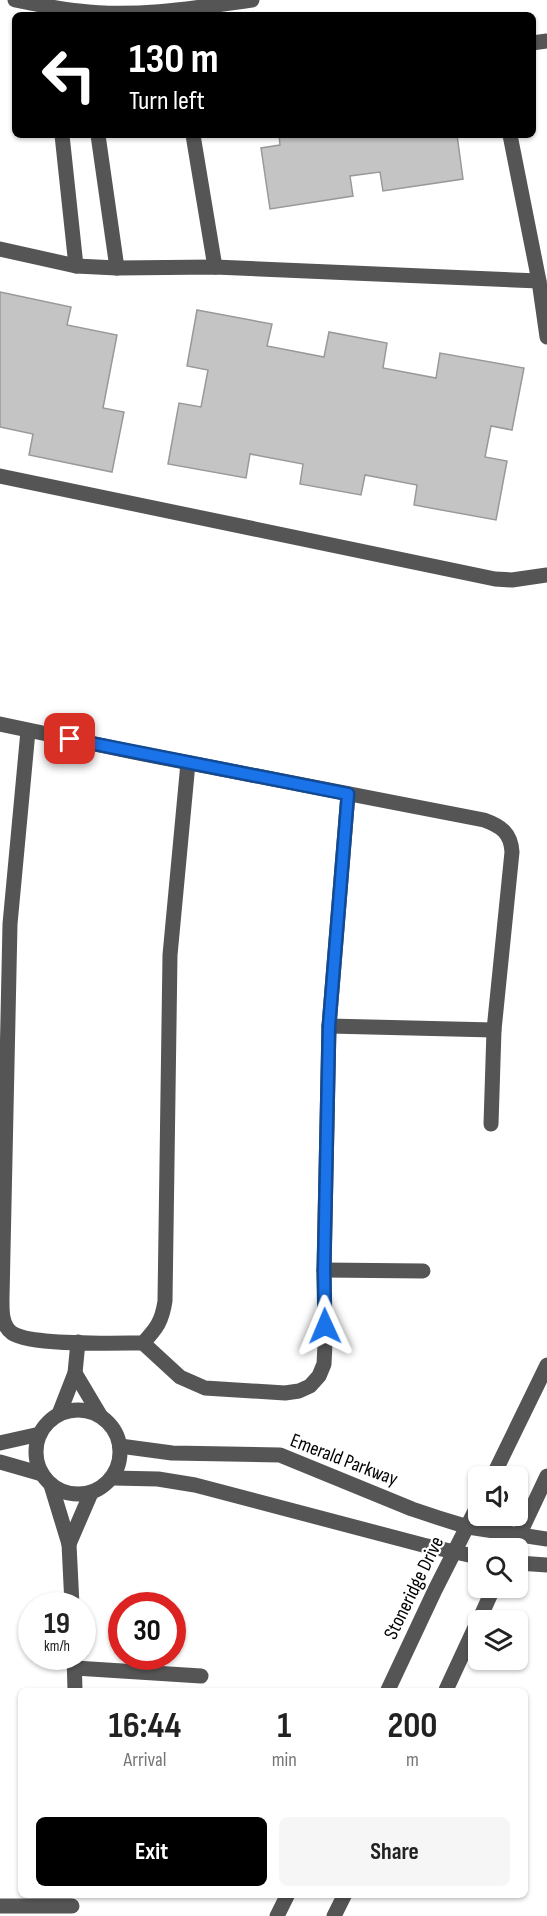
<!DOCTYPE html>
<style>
:root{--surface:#fff;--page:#f6f6f6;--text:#222;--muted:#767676;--accent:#000}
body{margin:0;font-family:"Sofia Sans Condensed",sans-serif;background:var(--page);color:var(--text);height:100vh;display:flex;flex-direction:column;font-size:22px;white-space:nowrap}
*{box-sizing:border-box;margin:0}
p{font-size:20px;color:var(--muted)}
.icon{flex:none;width:33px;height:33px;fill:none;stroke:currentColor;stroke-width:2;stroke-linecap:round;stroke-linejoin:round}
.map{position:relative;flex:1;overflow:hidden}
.details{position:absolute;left:18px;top:1688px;width:510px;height:210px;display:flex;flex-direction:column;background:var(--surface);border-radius:9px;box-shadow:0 2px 4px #0004}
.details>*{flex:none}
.banner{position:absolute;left:12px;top:12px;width:524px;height:126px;border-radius:9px;box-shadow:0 2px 4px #0004;background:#000;color:#fff;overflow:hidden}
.tools{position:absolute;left:468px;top:1466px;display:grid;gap:12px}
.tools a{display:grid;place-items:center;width:60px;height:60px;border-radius:9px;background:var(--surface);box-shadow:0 2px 4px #0004;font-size:30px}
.speed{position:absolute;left:18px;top:1592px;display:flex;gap:12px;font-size:30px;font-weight:700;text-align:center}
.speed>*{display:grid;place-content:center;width:78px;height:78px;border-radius:50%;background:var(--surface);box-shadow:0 2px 4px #0004;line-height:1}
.speed small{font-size:15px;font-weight:400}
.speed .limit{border:9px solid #d22;background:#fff;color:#111}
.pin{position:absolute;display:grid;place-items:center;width:51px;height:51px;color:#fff;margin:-26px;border-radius:12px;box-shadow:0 3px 9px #0006}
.me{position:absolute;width:66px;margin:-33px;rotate:359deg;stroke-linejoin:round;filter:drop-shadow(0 0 4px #0008)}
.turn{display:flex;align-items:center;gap:21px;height:126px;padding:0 18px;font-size:27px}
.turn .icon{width:78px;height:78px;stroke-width:2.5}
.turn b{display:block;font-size:42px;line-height:51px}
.eta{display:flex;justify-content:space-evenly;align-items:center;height:102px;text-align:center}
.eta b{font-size:36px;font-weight:700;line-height:42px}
.cta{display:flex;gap:12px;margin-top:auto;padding:12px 18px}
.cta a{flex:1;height:69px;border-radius:9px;background:var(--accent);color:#fff;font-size:24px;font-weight:700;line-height:69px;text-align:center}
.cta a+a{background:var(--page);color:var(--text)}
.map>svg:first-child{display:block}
.building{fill:#c4c4c4;stroke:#999;stroke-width:1.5}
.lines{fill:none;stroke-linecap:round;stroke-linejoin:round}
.minor{stroke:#555;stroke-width:15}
.route-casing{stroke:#114b97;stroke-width:15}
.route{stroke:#1a73e8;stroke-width:10}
.labels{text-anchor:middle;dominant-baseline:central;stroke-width:4.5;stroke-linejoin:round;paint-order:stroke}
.street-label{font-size:20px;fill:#000;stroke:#fff}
</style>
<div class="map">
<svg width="547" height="1916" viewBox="0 0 547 1916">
<rect width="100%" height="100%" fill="#fff"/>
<g class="building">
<polygon points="279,135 457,135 463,179 383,191 380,172 350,176 353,196 270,209 261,148 280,145"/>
<polygon points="0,292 71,307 67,325 117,335 103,408 124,412 112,472 29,455 33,434 0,427"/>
<polygon points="197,310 272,324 267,346 324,357 329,332 387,343 383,368 436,378 440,353 524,368 512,430 491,426 485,457 507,461 496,520 414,505 417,485 365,475 361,495 300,484 303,464 250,454 246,478 168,464 179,403 201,407 208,370 187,366"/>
</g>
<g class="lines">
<g class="minor">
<path d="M15,0C36,4 57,9 79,11C135,18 196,8 252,0"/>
<polyline points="532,43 547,41"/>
<polyline points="62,135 76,266"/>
<polyline points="98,135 117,268"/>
<polyline points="193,135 215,267"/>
<polyline points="510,135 539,281 547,337"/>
<polyline points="0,249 76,266 117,268 215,267 539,281"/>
<polyline points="0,476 495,579 512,580 547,575"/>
<path d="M0,724L133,752L484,820C501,826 511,833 512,852L494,1030L491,1124"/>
<path d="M28,731L10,924L2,1298C2,1309 1,1325 12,1333C31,1346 116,1343 143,1343C157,1328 162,1321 165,1301L170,955L188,763"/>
<polyline points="329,1026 494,1030"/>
<polyline points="324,1270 423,1271"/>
<polyline points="143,1343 180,1377 205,1388 285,1393 299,1391 310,1386 319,1376 324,1364 325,1344 324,1270 329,1026 348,794"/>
<polyline points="75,1373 100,1415"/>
<circle cx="78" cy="1452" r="42"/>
<polyline points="59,1414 75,1373 78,1342"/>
<polyline points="0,1443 40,1434"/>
<polyline points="120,1446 172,1453 280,1455 412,1509 439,1518 468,1527 547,1539"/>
<polyline points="0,1462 42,1474"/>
<polyline points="493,1476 547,1365"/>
<polyline points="113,1478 158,1479 195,1485 423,1545 478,1557"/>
<polyline points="51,1485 69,1544 72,1605"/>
<polyline points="69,1544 91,1493"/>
<polyline points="513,1548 547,1476"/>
<polyline points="518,1563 547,1565"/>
<polyline points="479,1620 494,1587"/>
<polyline points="74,1656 75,1690"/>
<polyline points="75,1668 201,1676"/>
<polyline points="388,1690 435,1590 478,1505"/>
<polyline points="446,1690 478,1621"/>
<polyline points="0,1906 72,1906"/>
<polyline points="277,1916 288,1894"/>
<polyline points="334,1916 345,1894"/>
</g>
</g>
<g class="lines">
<g class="route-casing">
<polyline id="route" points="70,739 348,794 329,1026 324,1270 325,1326"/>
</g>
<use href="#route" class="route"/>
</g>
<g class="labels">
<g class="street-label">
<text transform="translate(344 1460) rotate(21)">Emerald Parkway</text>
<text transform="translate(414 1588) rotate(-64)">Stoneridge Drive</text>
</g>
</g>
</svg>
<div class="tools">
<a><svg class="icon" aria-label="sound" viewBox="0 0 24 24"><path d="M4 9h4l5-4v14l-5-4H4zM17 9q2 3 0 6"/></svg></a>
<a><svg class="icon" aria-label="search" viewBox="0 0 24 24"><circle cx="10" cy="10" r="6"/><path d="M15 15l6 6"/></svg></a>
<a><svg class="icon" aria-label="layers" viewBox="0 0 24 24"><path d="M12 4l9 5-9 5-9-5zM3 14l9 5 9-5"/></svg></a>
</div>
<div class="speed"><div>19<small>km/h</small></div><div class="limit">30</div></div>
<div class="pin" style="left:70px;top:739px;background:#d93025"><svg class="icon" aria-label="arrive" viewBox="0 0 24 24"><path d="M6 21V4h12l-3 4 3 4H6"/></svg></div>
<svg class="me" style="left:325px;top:1326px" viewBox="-20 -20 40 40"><path d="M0-17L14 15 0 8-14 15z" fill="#1a73e8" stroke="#fff" stroke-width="4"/></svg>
<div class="banner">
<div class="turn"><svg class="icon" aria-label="left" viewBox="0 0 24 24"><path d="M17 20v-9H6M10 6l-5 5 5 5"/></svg><div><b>130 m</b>Turn left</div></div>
</div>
<section class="details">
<div class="eta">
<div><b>16:44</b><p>Arrival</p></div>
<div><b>1</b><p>min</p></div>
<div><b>200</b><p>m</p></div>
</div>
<div class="cta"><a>Exit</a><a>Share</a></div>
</section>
</div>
